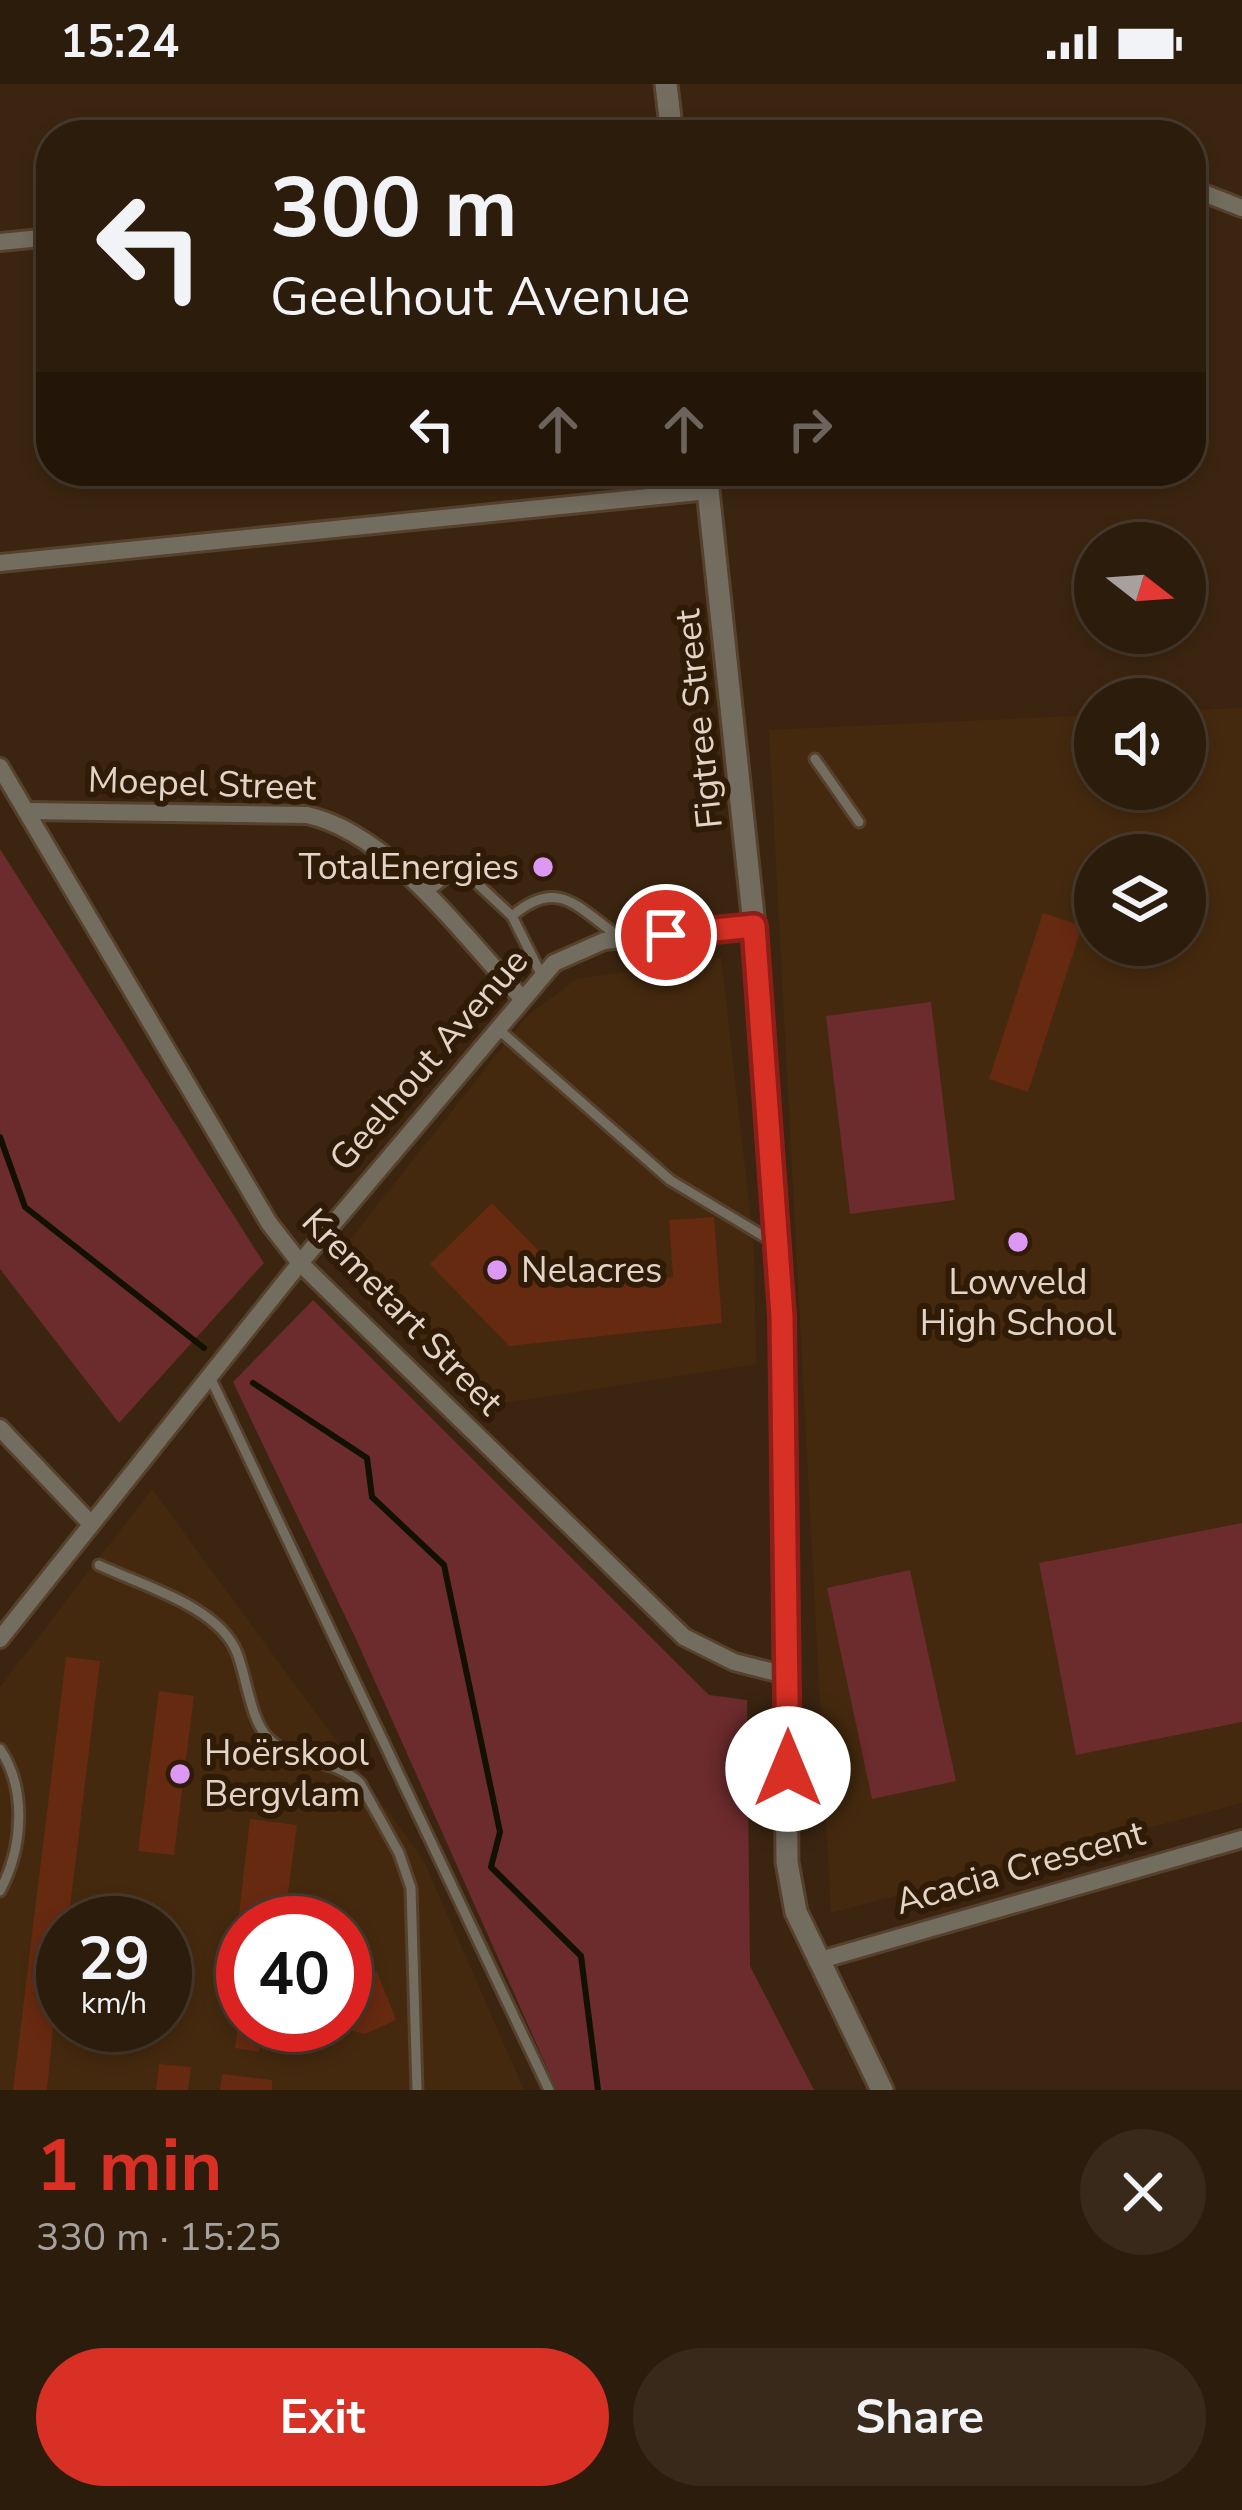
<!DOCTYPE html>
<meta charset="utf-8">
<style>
:root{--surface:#2c1c0c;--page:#38291a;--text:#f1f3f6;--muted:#a6a19d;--line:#483a2d;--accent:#d93025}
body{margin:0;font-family:"Nunito Sans",sans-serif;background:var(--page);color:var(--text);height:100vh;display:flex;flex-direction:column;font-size:45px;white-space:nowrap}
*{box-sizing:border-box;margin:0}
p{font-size:39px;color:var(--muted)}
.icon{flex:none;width:66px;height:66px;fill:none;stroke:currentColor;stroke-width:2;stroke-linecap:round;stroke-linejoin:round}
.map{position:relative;height:2006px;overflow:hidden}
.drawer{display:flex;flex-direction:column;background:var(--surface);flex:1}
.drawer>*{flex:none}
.hud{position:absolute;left:36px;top:36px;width:1170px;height:366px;border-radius:48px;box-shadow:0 6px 18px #0003,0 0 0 3px var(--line);background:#2c1c0c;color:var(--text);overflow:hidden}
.needle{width:78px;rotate:107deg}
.controls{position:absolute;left:1074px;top:438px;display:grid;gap:24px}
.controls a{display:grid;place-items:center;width:132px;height:132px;border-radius:50%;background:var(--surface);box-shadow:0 6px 18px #0003,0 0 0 3px var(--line);font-size:60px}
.speed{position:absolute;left:36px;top:1812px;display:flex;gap:24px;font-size:60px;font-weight:700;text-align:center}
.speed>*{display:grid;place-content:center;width:156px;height:156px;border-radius:50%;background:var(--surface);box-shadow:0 6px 18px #0003,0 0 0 3px var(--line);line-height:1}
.speed small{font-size:30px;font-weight:400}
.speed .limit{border:18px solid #d22;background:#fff;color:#111}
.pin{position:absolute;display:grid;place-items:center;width:102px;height:102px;color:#fff;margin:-51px;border:6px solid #fff;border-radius:50%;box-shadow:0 3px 12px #0007}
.me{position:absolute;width:132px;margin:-66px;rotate:0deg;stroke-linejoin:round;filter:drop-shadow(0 0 9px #0008)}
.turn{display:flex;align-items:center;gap:42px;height:252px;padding:0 36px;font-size:54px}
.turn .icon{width:156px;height:156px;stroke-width:2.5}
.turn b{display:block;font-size:84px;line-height:102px}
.lanes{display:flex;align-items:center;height:114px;padding:0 36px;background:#0003;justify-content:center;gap:60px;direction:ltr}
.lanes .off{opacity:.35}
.round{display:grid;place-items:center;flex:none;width:126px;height:126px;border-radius:63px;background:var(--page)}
.summary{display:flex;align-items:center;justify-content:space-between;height:204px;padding:0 36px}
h1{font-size:72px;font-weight:700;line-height:90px;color:var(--accent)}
.button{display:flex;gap:24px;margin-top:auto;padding:24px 36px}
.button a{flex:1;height:138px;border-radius:72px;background:var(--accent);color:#fff;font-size:48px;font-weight:700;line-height:138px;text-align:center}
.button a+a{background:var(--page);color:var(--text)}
.status{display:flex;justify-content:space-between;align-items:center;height:84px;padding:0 60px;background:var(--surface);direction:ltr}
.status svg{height:33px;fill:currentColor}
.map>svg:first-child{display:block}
.built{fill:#44290e;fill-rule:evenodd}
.green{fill:#6c2b2d}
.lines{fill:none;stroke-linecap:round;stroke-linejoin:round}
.stream{stroke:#121000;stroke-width:6}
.building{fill:#662a11}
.service-casing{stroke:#56412d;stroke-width:15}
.minor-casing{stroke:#56412d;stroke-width:22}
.tertiary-casing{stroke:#56412d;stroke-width:27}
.service{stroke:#736d60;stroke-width:9}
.minor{stroke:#736d60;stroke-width:16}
.tertiary{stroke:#736d60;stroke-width:21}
.route-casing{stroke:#8d1f18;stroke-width:30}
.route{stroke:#d93025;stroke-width:21}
.poi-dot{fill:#dc99f4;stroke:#301b06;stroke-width:4.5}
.labels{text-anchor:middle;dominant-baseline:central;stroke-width:12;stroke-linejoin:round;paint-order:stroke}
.street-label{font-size:36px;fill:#e3d4c8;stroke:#301b06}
.poi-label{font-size:36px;fill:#e3d4c8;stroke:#301b06;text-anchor:start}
</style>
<div class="status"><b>15:24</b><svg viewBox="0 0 49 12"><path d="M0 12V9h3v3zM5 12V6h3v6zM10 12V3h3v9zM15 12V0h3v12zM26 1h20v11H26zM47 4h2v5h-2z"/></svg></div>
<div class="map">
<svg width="1242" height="2006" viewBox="0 0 1242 2006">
<rect width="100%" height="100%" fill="#3b2510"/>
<g class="built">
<path d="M1242,624V1719L831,1829L769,646L1095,631V705H1185V626ZM1095,771H1185V861H1095Z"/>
<polygon points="721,873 754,1163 756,1280 485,1322 337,1172 527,932 577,895"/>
<path d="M152,1405L424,1777L524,2006H0V1603ZM63,1839H165V1941H63ZM243,1839H345V1941H243Z"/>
</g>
<g class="green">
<polygon points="0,765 264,1179 119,1339 0,1185"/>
<polygon points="931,918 955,1116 850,1130 826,932"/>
<polygon points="313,1216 709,1611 747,1616 750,1882 814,2006 557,2006 356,1555 233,1298"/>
<polygon points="1242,1439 1242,1638 1076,1671 1039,1479"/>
<polygon points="910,1486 956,1697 872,1715 827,1504"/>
</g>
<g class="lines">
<g class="stream">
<polyline points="0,1053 25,1123 204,1264"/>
<polyline points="253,1299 367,1374 372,1413 444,1481 500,1748 491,1783 581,1872 598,2006"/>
</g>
</g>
<g class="building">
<polygon points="1043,829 1082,842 1028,1008 989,995"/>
<polygon points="492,1119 572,1201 673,1193 669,1136 714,1133 722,1239 509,1262 430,1180"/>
<polygon points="66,1573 100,1577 68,1839 63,1839 47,2006 13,2006"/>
<polygon points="159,1607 194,1612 174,1771 138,1767"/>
<polygon points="250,1735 297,1741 284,1839 238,1839"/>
<polygon points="377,1888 396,1936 365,1950 345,1945 345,1895"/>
<polygon points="238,1941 263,1941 259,1968 235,1964"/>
<polygon points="159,1980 191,1983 188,2006 156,2006"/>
<polygon points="222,1990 272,1996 272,2006 220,2006"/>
</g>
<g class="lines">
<g class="service-casing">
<g id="service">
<polyline points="815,675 859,738"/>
<polyline points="428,808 451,790 465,788 512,832"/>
<path d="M542,892L512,832C558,793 577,823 618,852"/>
<polyline points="498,945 670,1096 773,1158"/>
<polyline points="209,1291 549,2006"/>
<path d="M99,1481C140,1501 219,1522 237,1569C247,1594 250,1636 269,1655C294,1680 335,1674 360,1699L399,1769L411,1804L417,2006"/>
<path d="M0,1665C27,1705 23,1764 0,1807"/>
</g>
</g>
<g class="minor-casing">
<g id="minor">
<polyline points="1191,104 1242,124"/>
<polyline points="0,158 51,153"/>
<polyline points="0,479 708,407"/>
<polyline points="0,683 269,1139 300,1179 684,1553 734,1578 789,1592"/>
<path d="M26,727L307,731C390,749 463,852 521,913"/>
<polyline points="0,1344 91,1440"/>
<polyline points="0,1555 300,1179 554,879 604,857 754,841"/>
<polyline points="817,1877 1242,1755"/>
</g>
</g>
<g class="tertiary-casing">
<g id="tertiary">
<polyline points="666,0 672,51"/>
<polyline points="706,387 754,841 782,1232 787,1778 796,1828 882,2006"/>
</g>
</g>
<use href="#service" class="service"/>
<use href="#minor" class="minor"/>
<use href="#tertiary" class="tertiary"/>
</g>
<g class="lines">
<g class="route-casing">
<polyline id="route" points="666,851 754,842 782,1232 788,1685"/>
</g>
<use href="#route" class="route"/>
</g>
<g class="poi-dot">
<circle cx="543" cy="783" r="12"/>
<circle cx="1018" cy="1158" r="12"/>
<circle cx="497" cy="1186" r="12"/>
<circle cx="180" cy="1690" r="12"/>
</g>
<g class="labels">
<g class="street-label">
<text transform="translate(699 635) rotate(-96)">Figtree Street</text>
<text transform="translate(202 700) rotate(2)">Moepel Street</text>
<text transform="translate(429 976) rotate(-49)">Geelhout Avenue</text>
<text transform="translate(402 1228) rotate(46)">Kremetart Street</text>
<text transform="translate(1020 1784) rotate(-16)">Acacia Crescent</text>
</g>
<g class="poi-label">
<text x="519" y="783" text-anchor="end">TotalEnergies</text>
<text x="521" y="1186">Nelacres</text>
<text x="1018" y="1198" text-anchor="middle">Lowveld<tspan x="1018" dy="41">High School</tspan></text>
<text x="204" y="1669">Hoërskool<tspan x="204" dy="41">Bergvlam</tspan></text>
</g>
</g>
</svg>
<div class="controls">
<a><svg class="needle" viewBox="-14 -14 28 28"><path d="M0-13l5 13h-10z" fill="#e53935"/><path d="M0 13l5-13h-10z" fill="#a6a19d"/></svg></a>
<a><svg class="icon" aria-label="sound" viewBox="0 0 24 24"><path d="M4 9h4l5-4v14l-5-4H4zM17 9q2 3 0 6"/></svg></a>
<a><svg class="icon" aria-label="layers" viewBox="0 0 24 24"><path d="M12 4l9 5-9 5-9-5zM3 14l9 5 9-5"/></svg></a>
</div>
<div class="speed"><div>29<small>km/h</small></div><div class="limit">40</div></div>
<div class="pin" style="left:666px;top:851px;background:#d93025"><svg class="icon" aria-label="arrive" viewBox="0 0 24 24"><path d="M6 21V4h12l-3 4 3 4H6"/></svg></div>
<svg class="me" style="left:788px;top:1685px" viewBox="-20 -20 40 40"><circle r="19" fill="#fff"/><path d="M0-13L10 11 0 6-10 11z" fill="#d93025"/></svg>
<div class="hud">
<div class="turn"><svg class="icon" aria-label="left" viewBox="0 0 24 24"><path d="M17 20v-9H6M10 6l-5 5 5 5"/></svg><div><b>300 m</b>Geelhout Avenue</div></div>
<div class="lanes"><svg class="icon" aria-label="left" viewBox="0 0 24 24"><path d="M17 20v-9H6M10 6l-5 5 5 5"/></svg><svg class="icon off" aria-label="ahead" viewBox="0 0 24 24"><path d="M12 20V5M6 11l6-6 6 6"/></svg><svg class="icon off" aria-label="ahead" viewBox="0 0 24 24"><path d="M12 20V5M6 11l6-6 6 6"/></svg><svg class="icon off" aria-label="right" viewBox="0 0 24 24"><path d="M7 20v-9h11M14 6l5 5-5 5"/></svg></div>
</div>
</div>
<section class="drawer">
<div class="summary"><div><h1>1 min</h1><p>330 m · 15:25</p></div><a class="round"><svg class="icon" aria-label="close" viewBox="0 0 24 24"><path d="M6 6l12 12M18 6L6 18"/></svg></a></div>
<div class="button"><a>Exit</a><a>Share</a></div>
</section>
